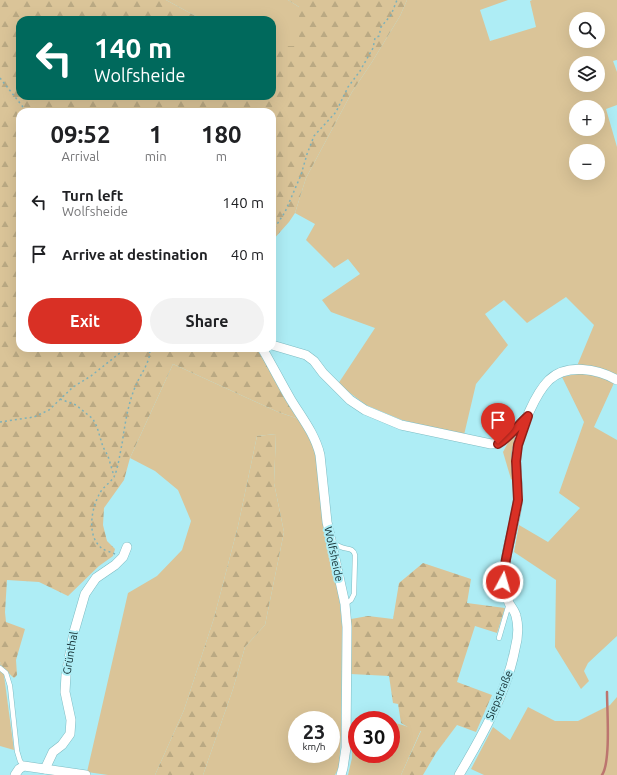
<!DOCTYPE html>
<meta charset="utf-8">
<style>
:root{--surface:#fff;--page:#f2f2f2;--text:#202124;--muted:#757577;--accent:#d93025}
body{margin:0;font-family:Ubuntu,sans-serif;background:var(--page);color:var(--text);height:100vh;display:flex;flex-direction:column;font-size:15px;white-space:nowrap}
*{box-sizing:border-box;margin:0}
p{font-size:13px;color:var(--muted)}
.icon{flex:none;width:22px;height:22px;fill:none;stroke:currentColor;stroke-width:2;stroke-linecap:round;stroke-linejoin:round}
.map{position:relative;flex:1;overflow:hidden}
.panel{position:absolute;left:16px;top:108px;width:260px;height:244px;display:flex;flex-direction:column;background:var(--surface);border-radius:12px;box-shadow:0 4px 16px #0002}
.panel>*{flex:none}
.top-card{position:absolute;left:16px;top:16px;width:260px;height:84px;border-radius:12px;box-shadow:0 4px 16px #0002;background:#00695c;color:#fff;overflow:hidden}
.tools{position:absolute;left:569px;top:12px;display:grid;gap:8px}
.tools a{display:grid;place-items:center;width:36px;height:36px;border-radius:50%;background:var(--surface);box-shadow:0 4px 16px #0002;font-size:20px}
.speed{position:absolute;left:288px;top:711px;display:flex;gap:8px;font-size:20px;font-weight:700;text-align:center}
.speed>*{display:grid;place-content:center;width:52px;height:52px;border-radius:50%;background:var(--surface);box-shadow:0 4px 16px #0002;line-height:1}
.speed small{font-size:10px;font-weight:400}
.speed .limit{border:6px solid #d22;background:#fff;color:#111}
.pin{position:absolute;display:grid;place-items:center;width:34px;height:34px;color:#fff;margin:-41px -17px;border-radius:50% 50% 50% 0;rotate:-45deg;box-shadow:0 0 4px #0007}
.pin .icon{rotate:45deg}
.me{position:absolute;width:44px;margin:-22px;rotate:6deg;stroke-linejoin:round;filter:drop-shadow(0 0 3px #0008)}
.turn{display:flex;align-items:center;gap:14px;height:84px;padding:0 12px;font-size:18px}
.turn .icon{width:52px;height:52px;stroke-width:2.5}
.turn b{display:block;font-size:28px;line-height:34px}
.eta{display:flex;justify-content:space-evenly;align-items:center;height:68px;text-align:center}
.eta b{font-size:24px;font-weight:700;line-height:28px}
.action{display:flex;gap:8px;margin-top:auto;padding:8px 12px}
.action a{flex:1;height:46px;border-radius:24px;background:var(--accent);color:#fff;font-size:16px;font-weight:700;line-height:46px;text-align:center}
.action a+a{background:var(--page);color:var(--text)}
ul{padding:0;list-style:none}
li{display:flex;align-items:center;gap:12px;height:52px;padding:0 12px}
li div{flex:1}
li b{display:block;font-size:15px}
li em{font-style:normal}
.map>svg:first-child{display:block}
.green{fill:#dac498;fill-rule:evenodd}
.forest{fill:url(#forest-firs)}
.lines{fill:none;stroke-linecap:round;stroke-linejoin:round}
.stream{stroke:#bc756f;stroke-width:2.5}
.lane-casing{stroke:#7ebcc3;stroke-width:5.5}
.street-casing{stroke:#7ebcc3;stroke-width:10}
.path{stroke:#7eb1b8;stroke-width:1.5;stroke-dasharray:2 3;stroke-linecap:butt}
.lane{stroke:#fff;stroke-width:4.5}
.street{stroke:#fff;stroke-width:9}
.route-casing{stroke:#8d1f18;stroke-width:10}
.route{stroke:#d93025;stroke-width:7}
.labels{text-anchor:middle;dominant-baseline:central;stroke-width:4;stroke-linejoin:round;paint-order:stroke}
.street-label{font-size:11px;fill:#102a2d;stroke:#aeedf5}
</style>
<div class="map">
<svg width="617" height="775" viewBox="0 0 617 775">
<defs>
<pattern id="forest-firs" width="22" height="20" patternUnits="userSpaceOnUse"><rect width="22" height="20" fill="#dac498"/><path d="M5 1l3.5 6h-7zM16 11l3.5 6h-7z" fill="#baa983"/></pattern>
</defs>
<rect width="100%" height="100%" fill="#aeedf5"/>
<g class="green">
<polygon points="166,0 288,0 299,7 299,46 272,46 272,20 203,20"/>
<path d="M407,0H508L480,10L490,41L536,27L530,1L532,0H617V60L613,61L617,72V105L606,109L617,147V375L577,366L594,325L566,297L527,323L504,300L485,314L508,345L476,384L464,435L402,420L366,405L338,384L375,328L331,312L322,300L360,274L348,259L334,268L306,240L315,224L295,213L306,178L352,92L372,62L400,16ZM576,19H598V41H576ZM576,63H598V85H576ZM576,107H598V129H576ZM576,151H598V173H576Z"/>
<path d="M173,364L278,412L299,419L314,445L330,548L340,604L342,626L341,735L339,767L335,775H203L233,689L245,647L265,625L284,532L274,483L276,434L257,436L238,526L214,618L184,710L155,775H108L87,772L128,593L157,576L182,550L191,521L178,490L155,471L130,458ZM297,720H331V754H297Z"/>
<polygon points="581,373 598,374 614,383 594,427 617,440 617,636 588,663 584,671 589,681 581,689 555,647 556,580 514,552 519,525 548,542 580,508 559,493 584,422 562,377"/>
<polygon points="520,430 514,481 511,479 503,452 509,441"/>
<polygon points="0,662 3,668 14,750 0,746"/>
<polygon points="617,697 617,775 484,775 471,769 493,727 510,740 528,707 555,721 578,721 610,705"/>
<path d="M352,722H357V754H391V723C402,723 410,729 421,730L401,775H348L352,758Z"/>
</g>
<g class="forest">
<polygon points="0,0 166,0 203,20 20,20 20,96 272,96 272,46 299,46 299,7 288,0 407,0 400,16 372,62 352,92 306,178 295,213 289,222 272,241 272,112 20,112 20,348 258,348 299,419 278,412 173,364 130,458 124,480 104,508 103,525 107,541 115,549 113,556 99,566 68,596 39,582 7,580 5,612 6,622 25,629 16,660 17,675 14,678 3,668 0,662"/>
<polygon points="276,434 274,483 284,532 265,625 245,647 233,689 203,775 155,775 184,710 214,618 238,526 257,436"/>
<polygon points="423,563 471,579 467,603 505,608 497,633 475,626 457,682 492,695 476,732 457,725 436,753 423,775 401,775 421,731 411,729 401,723 398,704 393,703 389,676 351,674 351,619 368,616 393,619 399,583"/>
</g>
<g class="lines">
<path class="stream" d="M602,775C611,762 607,709 607,692"/>
<g class="lane-casing">
<g id="lane">
<path d="M332,541C335,543 337,546 341,547C347,550 353,547 355,555L354,594L351,600L345,604"/>
<polyline points="499,638 508,607 511,605"/>
<polyline points="0,668 6,673 10,686 17,751 20,761 24,766"/>
</g>
</g>
<g class="street-casing">
<g id="street">
<path d="M272,345L306,355L314,361L323,373L350,400L365,410L401,425L491,444C507,443 516,427 527,417"/>
<path d="M262,348C272,365 281,383 291,400C302,418 315,434 320,455L327,522L345,604L347,627L346,748L343,768L341,775"/>
<polyline points="45,769 53,752 62,745 70,734 71,720 65,692 66,675 74,632 85,594 96,578 115,565 123,557 127,547"/>
<polyline points="15,775 19,769 24,766 86,775"/>
<path d="M459,775C481,738 507,692 515,649C518,638 519,627 516,616C515,611 511,607 509,603C507,597 504,589 503,582C503,578 504,572 505,567C507,544 516,522 518,499C519,481 513,463 518,445C522,426 535,394 549,380C567,363 598,369 617,380"/>
</g>
</g>
<g class="path">
<polyline points="0,78 27,112"/>
<polyline points="272,232 285,212 301,175 307,154 314,136 336,112 348,87 360,71 373,48 375,38 379,36 381,27 391,15 397,0"/>
<polyline points="60,399 76,405 93,419 97,427 103,447 108,456 114,476"/>
<polyline points="0,422 34,417 49,410 73,387 91,376 126,348"/>
<path d="M115,554C111,552 106,551 103,549C86,538 91,508 100,493C103,487 110,483 114,477C118,469 120,453 122,444C125,424 128,403 136,385C140,375 153,358 149,348"/>
</g>
<use href="#lane" class="lane"/>
<use href="#street" class="street"/>
</g>
<g class="lines">
<g class="route-casing">
<path id="route" d="M498,444C510,437 518,425 528,416L518,445L516,461L518,500L506,559L503,582"/>
</g>
<use href="#route" class="route"/>
</g>
<g class="labels">
<g class="street-label">
<text transform="translate(334 554) rotate(78)">Wolfsheide</text>
<text transform="translate(70 653) rotate(-80)">Grünthal</text>
<text transform="translate(499 695) rotate(-67)">Siepstraße</text>
</g>
</g>
</svg>
<div class="tools">
<a><svg class="icon" aria-label="search" viewBox="0 0 24 24"><circle cx="10" cy="10" r="6"/><path d="M15 15l6 6"/></svg></a>
<a><svg class="icon" aria-label="layers" viewBox="0 0 24 24"><path d="M12 4l9 5-9 5-9-5zM3 14l9 5 9-5"/></svg></a>
<a>+</a>
<a>−</a>
</div>
<div class="speed"><div>23<small>km/h</small></div><div class="limit">30</div></div>
<div class="pin" style="left:498px;top:444px;background:#d93025"><svg class="icon" aria-label="arrive" viewBox="0 0 24 24"><path d="M6 21V4h12l-3 4 3 4H6"/></svg></div>
<svg class="me" style="left:503px;top:582px" viewBox="-20 -20 40 40"><circle r="17" fill="#d93025" stroke="#fff" stroke-width="3"/><path d="M0-11L8 9 0 5-8 9z" fill="#fff"/></svg>
<div class="top-card">
<div class="turn"><svg class="icon" aria-label="left" viewBox="0 0 24 24"><path d="M17 20v-9H6M10 6l-5 5 5 5"/></svg><div><b>140 m</b>Wolfsheide</div></div>
</div>
<section class="panel">
<div class="eta">
<div><b>09:52</b><p>Arrival</p></div>
<div><b>1</b><p>min</p></div>
<div><b>180</b><p>m</p></div>
</div>
<ul>
<li><svg class="icon" aria-label="left" viewBox="0 0 24 24"><path d="M17 20v-9H6M10 6l-5 5 5 5"/></svg><div><b>Turn left</b><p>Wolfsheide</p></div><em>140 m</em></li>
<li><svg class="icon" aria-label="arrive" viewBox="0 0 24 24"><path d="M6 21V4h12l-3 4 3 4H6"/></svg><div><b>Arrive at destination</b></div><em>40 m</em></li>
</ul>
<div class="action"><a>Exit</a><a>Share</a></div>
</section>
</div>
